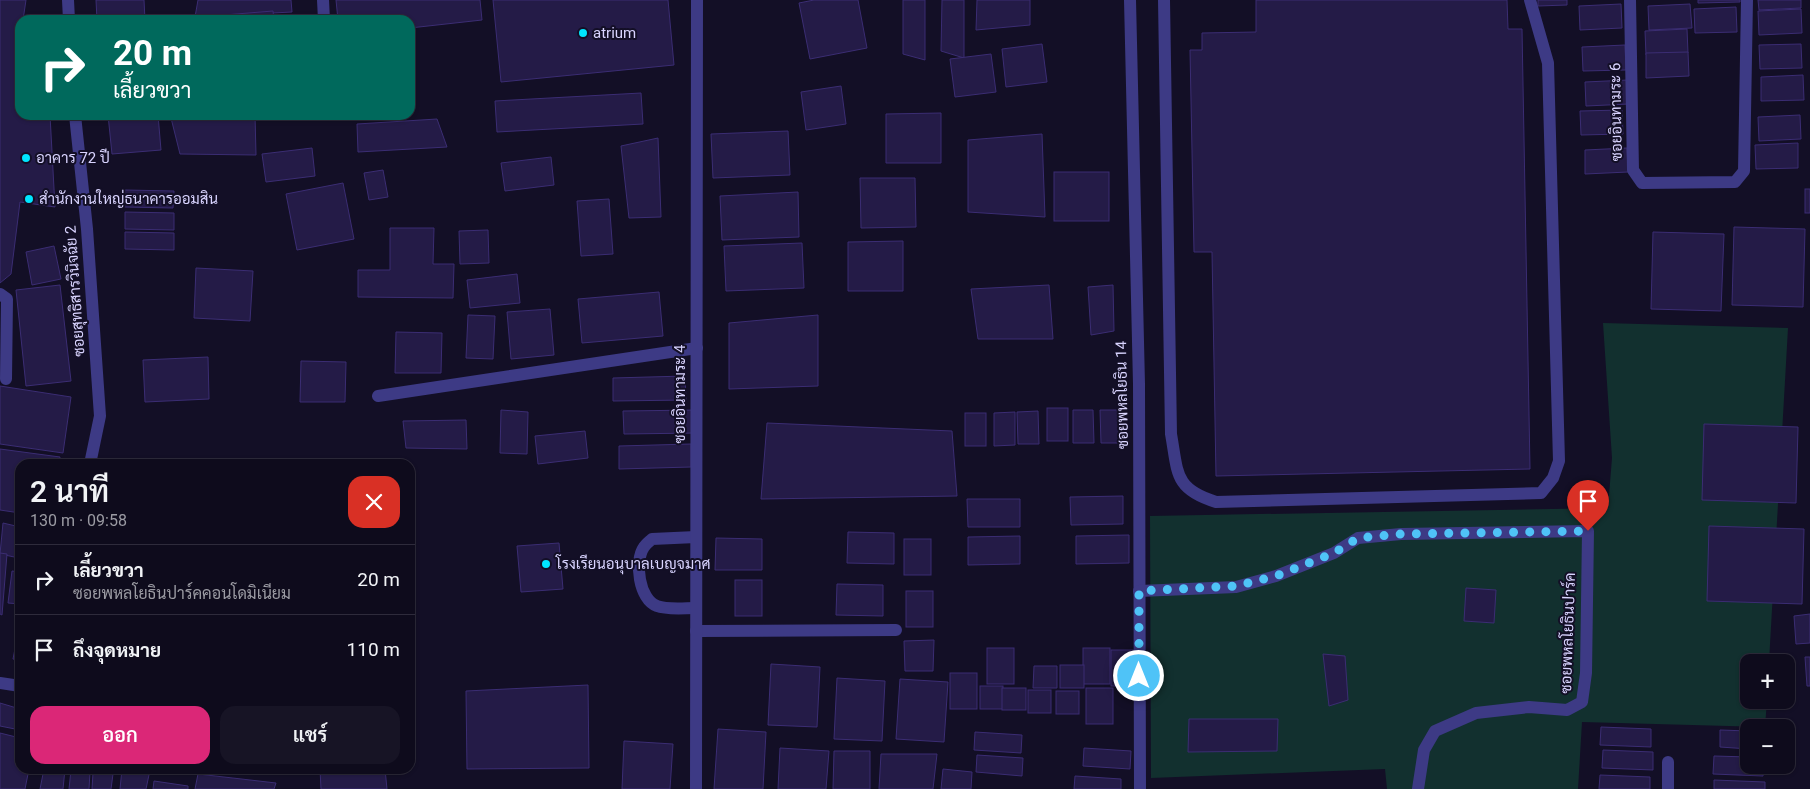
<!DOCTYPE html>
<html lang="th">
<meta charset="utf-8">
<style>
:root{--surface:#0e0b1c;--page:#171425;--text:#f1f3f6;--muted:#9b9ba3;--line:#2e2b3b;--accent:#db2777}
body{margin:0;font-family:Roboto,Sarabun,sans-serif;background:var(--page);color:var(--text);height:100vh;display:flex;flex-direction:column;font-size:19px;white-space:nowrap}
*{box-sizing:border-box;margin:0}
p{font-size:16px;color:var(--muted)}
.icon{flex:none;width:28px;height:28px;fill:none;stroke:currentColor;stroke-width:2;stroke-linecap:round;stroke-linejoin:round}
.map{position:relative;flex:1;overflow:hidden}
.details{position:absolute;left:15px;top:459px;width:400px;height:315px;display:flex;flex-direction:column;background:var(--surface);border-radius:15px;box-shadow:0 1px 4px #0004,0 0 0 1px var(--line)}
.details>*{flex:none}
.hud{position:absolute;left:15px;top:15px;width:400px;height:105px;border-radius:15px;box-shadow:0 1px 4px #0004,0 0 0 1px var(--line);background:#00695c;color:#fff;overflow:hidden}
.controls{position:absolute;left:1740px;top:654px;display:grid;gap:10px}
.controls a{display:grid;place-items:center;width:55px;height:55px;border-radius:10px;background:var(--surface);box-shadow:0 1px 4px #0004,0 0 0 1px var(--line);font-size:25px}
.pin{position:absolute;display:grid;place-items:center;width:42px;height:42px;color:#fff;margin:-51px -21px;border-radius:50% 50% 50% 0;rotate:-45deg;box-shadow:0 0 5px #0007}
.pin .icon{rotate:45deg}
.me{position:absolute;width:55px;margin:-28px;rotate:0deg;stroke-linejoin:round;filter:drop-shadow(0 0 4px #0008)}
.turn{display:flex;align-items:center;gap:18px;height:105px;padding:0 15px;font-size:22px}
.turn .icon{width:65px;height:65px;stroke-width:2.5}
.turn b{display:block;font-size:35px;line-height:42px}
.round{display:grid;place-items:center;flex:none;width:52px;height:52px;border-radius:15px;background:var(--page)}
.overview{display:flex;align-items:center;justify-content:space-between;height:85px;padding:0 15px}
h1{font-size:30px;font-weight:600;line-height:38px}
.primary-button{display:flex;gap:10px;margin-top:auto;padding:10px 15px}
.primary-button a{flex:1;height:58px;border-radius:15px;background:var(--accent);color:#fff;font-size:20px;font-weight:600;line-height:58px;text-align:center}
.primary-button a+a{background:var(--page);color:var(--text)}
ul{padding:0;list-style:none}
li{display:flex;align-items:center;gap:15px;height:70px;padding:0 15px;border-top:1px solid var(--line)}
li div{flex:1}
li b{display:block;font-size:19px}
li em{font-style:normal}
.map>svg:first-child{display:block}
.green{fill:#12302f}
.building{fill:#241b47;stroke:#3b2d73}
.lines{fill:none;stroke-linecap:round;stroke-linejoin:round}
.lane{stroke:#3d3a85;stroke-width:12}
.street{stroke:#3d3a85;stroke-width:12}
.route{stroke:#4fc3f7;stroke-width:9;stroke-dasharray:0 16.2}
.poi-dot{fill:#00e5ff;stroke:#130f26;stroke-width:2}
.labels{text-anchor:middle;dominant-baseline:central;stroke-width:4;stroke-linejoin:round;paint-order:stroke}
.poi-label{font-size:15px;fill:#d9d4ff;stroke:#130f26;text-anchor:start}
.street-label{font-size:15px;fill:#d9d4ff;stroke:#130f26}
</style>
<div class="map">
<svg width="1810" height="789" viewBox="0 0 1810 789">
<rect width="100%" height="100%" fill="#130f26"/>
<polygon class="green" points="1603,323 1788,328 1769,662 1749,662 1749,700 1767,700 1765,727 1582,722 1578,789 1387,789 1385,769 1151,778 1150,516 1608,508 1612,458"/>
<g class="building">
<polygon points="0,0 26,0 23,20 20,20 17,70 20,71 20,115 50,115 55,207 20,202 11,274 0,283"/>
<polygon points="96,0 144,0 145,20 97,20"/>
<polygon points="198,0 291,0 292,12 195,17"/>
<polygon points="336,0 480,0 482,20 410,28 410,20 338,20"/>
<polygon points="493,0 668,0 674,65 501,82"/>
<polygon points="814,0 858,0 867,48 810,59 799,3"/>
<polygon points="903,0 925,0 925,60 903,54"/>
<polygon points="942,0 964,0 964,58 941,51"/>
<polygon points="977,0 1030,0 1030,25 976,30"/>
<polygon points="1256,0 1507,0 1508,29 1522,29 1530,469 1216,476 1212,252 1194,252 1190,50 1202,50 1202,33 1256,32"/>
<polygon points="1538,0 1567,0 1567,5 1538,6"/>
<polygon points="1698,0 1740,0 1740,2 1698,3"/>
<polygon points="1758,0 1801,0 1801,8 1759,10"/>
<polygon points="1621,4 1622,28 1580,30 1579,6"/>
<polygon points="1690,4 1692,28 1649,30 1648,6"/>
<polygon points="1736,7 1737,32 1695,33 1694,9"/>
<polygon points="1801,9 1802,33 1759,35 1758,11"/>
<polygon points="273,11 274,20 224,20 224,15"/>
<polygon points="1687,29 1688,53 1646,55 1645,31"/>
<polygon points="1042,44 1047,82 1006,87 1002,49"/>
<polygon points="1801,44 1802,68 1760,69 1759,45"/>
<polygon points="1625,45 1626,70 1583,71 1582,47"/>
<polygon points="1688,52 1689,76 1646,78 1646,53"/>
<polygon points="991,54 996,92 955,97 950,59"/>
<polygon points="1803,75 1804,100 1761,101 1761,77"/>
<polygon points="1628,80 1629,104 1586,106 1585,82"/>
<polygon points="841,86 846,124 806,130 801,92"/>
<polygon points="641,93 643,124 497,132 495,101"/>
<polygon points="1622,110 1623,134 1581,135 1580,111"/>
<polygon points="941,113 941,163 886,163 886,114"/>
<polygon points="108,115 158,115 161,150 112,154"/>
<polygon points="227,115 255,115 256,155 180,154 171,118"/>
<polygon points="1800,115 1801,139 1759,141 1758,117"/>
<polygon points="437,119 447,147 358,152 357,124"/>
<polygon points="788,131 790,175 713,178 711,134"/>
<polygon points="1042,134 1045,217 968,212 968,140"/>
<polygon points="658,138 661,217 629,218 621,146"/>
<polygon points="1798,143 1798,168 1756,169 1755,145"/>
<polygon points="312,148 315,176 266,182 262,154"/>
<polygon points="1627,148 1628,172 1585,174 1585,150"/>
<polygon points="551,157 554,185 505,191 501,163"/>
<polygon points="383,170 388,197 369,200 364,173"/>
<rect x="1054" y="172" width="55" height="49"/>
<polygon points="860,178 915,178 916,227 861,228"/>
<polygon points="343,183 354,239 297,250 286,194"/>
<rect x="1805" y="189" width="5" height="24"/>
<polygon points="125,190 174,191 173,208 124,207"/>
<polygon points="798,192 799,237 722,240 720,196"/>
<polygon points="609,199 613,254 581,256 577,201"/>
<polygon points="125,212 174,213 174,230 125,229"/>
<polygon points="1734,227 1805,229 1803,307 1732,305"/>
<polygon points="390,228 434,228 433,264 454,264 453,298 358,297 358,270 390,270"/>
<polygon points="488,230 489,263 460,264 459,231"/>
<polygon points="125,232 174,233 174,250 125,249"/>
<polygon points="1653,232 1724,234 1721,311 1651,309"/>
<polygon points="903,241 903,291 848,291 848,242"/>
<polygon points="802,243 804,288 726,291 724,246"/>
<polygon points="54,246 61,279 32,285 26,252"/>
<polygon points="196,268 253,271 250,321 194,318"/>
<polygon points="517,274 520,303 470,308 467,280"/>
<polygon points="60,285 71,381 26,386 16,290"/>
<polygon points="1049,285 1053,339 978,339 971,289"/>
<polygon points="1113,285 1114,331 1091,335 1088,287"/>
<polygon points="659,292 663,336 582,343 578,299"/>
<polygon points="550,309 554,355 511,359 507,312"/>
<polygon points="468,315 495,316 493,359 466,358"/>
<polygon points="818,315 818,386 729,389 729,323"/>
<polygon points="396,332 442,333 441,373 395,373"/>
<polygon points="208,357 209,399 145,402 143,360"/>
<polygon points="301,361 346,362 345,402 300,402"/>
<polygon points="685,376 686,400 613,401 613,378"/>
<polygon points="0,386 71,397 63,453 0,444"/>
<rect x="1047" y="408" width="21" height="33"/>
<polygon points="501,410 528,412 527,454 500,453"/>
<polygon points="696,410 697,433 624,434 623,411"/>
<polygon points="1073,410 1093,410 1094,443 1073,443"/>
<polygon points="1100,410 1121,410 1122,443 1101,443"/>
<polygon points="1038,411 1039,444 1018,444 1017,412"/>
<polygon points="1015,412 1015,445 994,446 994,413"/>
<rect x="965" y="413" width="21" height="33"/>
<polygon points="466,420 467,449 406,448 403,421"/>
<polygon points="767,423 952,431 957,496 761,499"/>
<polygon points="1704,424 1798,427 1796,503 1702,500"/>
<polygon points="585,431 588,458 538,464 535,436"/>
<polygon points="691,444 691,467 619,469 619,446"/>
<polygon points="0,449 60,457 59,464 20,464 20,513 0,510"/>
<polygon points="1123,496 1123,524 1071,525 1070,497"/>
<polygon points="967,499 1020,499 1020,527 968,527"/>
<polygon points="3,523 20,527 19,558 0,554"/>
<polygon points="1709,526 1804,529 1802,604 1707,601"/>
<polygon points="848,532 894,533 894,564 847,563"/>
<polygon points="1129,535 1129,563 1076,564 1076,536"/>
<polygon points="1020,536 1020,564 968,565 968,537"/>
<polygon points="716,538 762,539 762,570 715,570"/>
<rect x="904" y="539" width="27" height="36"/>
<polygon points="559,543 563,589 521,592 517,546"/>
<polygon points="0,553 7,554 2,615 0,614"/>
<polygon points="12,571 20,572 20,604 8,603"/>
<rect x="735" y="580" width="27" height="36"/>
<polygon points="837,584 883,585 883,616 836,615"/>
<polygon points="1466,588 1496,590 1494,623 1464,621"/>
<rect x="906" y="591" width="27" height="36"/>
<polygon points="1810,614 1810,643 1796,644 1794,616"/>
<polygon points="19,628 20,629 20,661 13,659"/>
<polygon points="934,640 933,671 905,671 904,641"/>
<rect x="987" y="648" width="27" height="36"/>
<rect x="1083" y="648" width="27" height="36"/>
<rect x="1111" y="650" width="27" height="36"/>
<polygon points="1323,654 1345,656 1348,700 1329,706"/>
<polygon points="1805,657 1810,657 1810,686 1807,686"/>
<polygon points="771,664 820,667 817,727 768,725"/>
<rect x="1060" y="665" width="24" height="23"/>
<polygon points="1034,666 1057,666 1057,688 1033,688"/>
<rect x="950" y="673" width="27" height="36"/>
<polygon points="837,678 885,681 882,741 834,739"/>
<polygon points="900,679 948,682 944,742 896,739"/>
<polygon points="588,685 589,768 467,769 466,691"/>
<rect x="980" y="686" width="23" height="23"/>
<rect x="1002" y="688" width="24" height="22"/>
<rect x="1086" y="688" width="27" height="36"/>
<rect x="1028" y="690" width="23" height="23"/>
<rect x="1056" y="691" width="23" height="23"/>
<polygon points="0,703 20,709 20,730 0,726"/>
<polygon points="1189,719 1278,719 1277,751 1188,752"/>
<polygon points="1601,727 1651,729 1651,747 1600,745"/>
<polygon points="718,729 766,732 763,789 714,789"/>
<polygon points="1720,730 1749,731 1749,749 1720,747"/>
<polygon points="975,732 1022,735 1021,753 974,750"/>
<polygon points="0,733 20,738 20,769 29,769 25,789 0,789"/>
<polygon points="624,741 673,744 670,789 622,789"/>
<polygon points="780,748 829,751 826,789 778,789"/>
<polygon points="1084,748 1131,751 1130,769 1083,766"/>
<polygon points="1603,750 1653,752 1653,770 1602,768"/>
<polygon points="834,751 870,751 870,789 833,789"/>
<polygon points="881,754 937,754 933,789 879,789"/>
<polygon points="977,755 1023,758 1022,776 976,772"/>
<polygon points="1714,756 1749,757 1749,765 1764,765 1763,776 1713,774"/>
<polygon points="44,769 65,769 63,789 40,789"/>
<polygon points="122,769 150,770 146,789 120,789"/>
<polygon points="320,769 385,769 387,789 321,789"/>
<polygon points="943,769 972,772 971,789 941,789"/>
<polygon points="71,770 90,772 89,789 69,789"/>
<polygon points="93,773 113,774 111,789 92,789"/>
<polygon points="198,774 276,783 274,789 195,789"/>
<polygon points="1600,775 1650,777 1650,789 1599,789"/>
<polygon points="1075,776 1121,779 1121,789 1074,789"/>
<polygon points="1714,780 1765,782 1765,789 1714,789"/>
<polygon points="154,781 188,786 188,789 153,789"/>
</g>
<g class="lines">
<g class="lane">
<path d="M1164,0L1171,434C1178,473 1174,489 1216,502L1541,493L1553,478L1559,461L1548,63L1530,0"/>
<polyline points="0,294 7,299 6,379"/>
<path d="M696,537L652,539C650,541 646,544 644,547C634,561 639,600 657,606C667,610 684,608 696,608"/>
</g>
<g class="street">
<polyline points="68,0 69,20"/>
<polyline points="323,0 324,20"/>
<polyline points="1130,0 1139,384 1140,789"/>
<polyline points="1630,0 1633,170 1642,183 1735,182 1744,171 1747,0"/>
<polyline points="75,115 87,229 100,416 90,464"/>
<polyline points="378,396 697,348"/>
<polyline points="1139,591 1236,587 1276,576 1334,553 1358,538 1401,534 1588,531 1586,673 1582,702 1567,710 1529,707 1476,713 1435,731 1424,750 1418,789"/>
<polyline points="696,631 896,630"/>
<polyline points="0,683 20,686"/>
<polyline points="1668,762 1668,789"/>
<polyline points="696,789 697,0"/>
</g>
</g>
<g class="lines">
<polyline class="route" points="1139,676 1139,591 1236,586 1276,576 1334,553 1358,538 1401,534 1588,531"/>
</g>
<g class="poi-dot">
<circle cx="583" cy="33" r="5"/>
<circle cx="26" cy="158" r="5"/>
<circle cx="29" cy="199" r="5"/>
<circle cx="546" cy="564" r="5"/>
</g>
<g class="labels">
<g class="poi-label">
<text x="593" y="33">atrium</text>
<text x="36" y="158">อาคาร 72 ปี</text>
<text x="39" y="199">สำนักงานใหญ่ธนาคารออมสิน</text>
<text x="556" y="564">โรงเรียนอนุบาลเบญจมาศ</text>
</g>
<g class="street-label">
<text transform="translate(1616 112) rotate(-91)">ซอยอินทามระ 6</text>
<text transform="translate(75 291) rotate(-94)">ซอยสุทธิสารวินิจฉัย 2</text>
<text transform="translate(680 394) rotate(-90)">ซอยอินทามระ 4</text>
<text transform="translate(1122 395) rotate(-91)">ซอยพหลโยธิน 14</text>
<text transform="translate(1568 633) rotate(-88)">ซอยพหลโยธินปาร์ค</text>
</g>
</g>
</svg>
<div class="controls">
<a>+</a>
<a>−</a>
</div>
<div class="pin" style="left:1588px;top:531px;background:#d93025"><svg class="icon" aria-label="arrive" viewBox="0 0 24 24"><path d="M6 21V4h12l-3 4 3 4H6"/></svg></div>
<svg class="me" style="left:1139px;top:676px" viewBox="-20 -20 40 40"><circle r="17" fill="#4fc3f7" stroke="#fff" stroke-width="3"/><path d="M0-11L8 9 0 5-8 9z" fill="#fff"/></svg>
<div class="hud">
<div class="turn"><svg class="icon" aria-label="right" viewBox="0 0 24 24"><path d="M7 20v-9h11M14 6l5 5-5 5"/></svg><div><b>20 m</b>เลี้ยวขวา</div></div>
</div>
<section class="details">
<div class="overview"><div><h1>2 นาที</h1><p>130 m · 09:58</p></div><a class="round" style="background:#d93025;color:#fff"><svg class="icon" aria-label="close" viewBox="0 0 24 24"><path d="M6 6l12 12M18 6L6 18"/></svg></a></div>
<ul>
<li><svg class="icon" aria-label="right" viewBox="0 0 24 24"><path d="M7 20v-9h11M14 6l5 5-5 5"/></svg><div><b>เลี้ยวขวา</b><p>ซอยพหลโยธินปาร์คคอนโดมิเนียม</p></div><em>20 m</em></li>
<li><svg class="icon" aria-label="arrive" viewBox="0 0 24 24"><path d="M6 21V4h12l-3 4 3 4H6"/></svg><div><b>ถึงจุดหมาย</b></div><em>110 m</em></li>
</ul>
<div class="primary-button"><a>ออก</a><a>แชร์</a></div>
</section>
</div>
